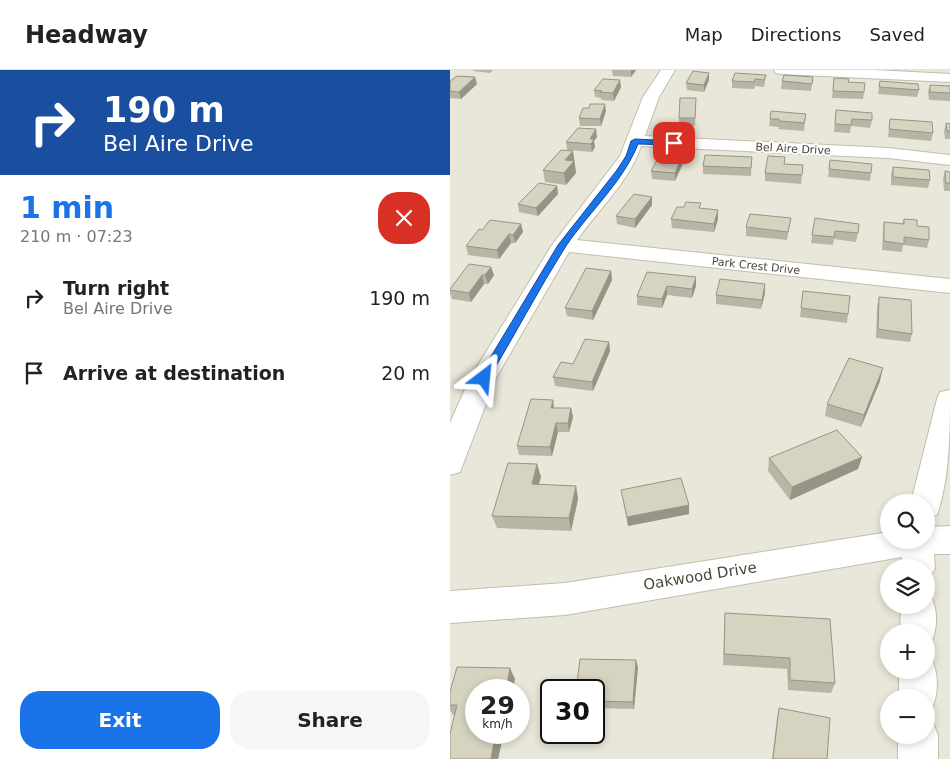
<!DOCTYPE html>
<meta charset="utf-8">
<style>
:root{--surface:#fff;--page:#f6f6f6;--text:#222;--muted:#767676;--line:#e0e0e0;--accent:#1a73e8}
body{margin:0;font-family:"DejaVu Sans",sans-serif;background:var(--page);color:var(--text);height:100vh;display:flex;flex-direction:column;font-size:19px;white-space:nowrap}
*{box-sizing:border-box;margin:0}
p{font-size:16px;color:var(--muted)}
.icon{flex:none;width:28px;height:28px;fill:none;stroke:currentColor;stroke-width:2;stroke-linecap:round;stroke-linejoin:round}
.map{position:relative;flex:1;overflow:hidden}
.drawer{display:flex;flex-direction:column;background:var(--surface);width:450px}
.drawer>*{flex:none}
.top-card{background:#1a4fa0;color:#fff;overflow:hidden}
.buttons{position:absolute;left:430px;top:424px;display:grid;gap:10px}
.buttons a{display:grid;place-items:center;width:55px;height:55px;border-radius:50%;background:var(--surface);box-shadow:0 2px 8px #0003;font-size:25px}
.speed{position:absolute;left:15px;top:609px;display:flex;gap:10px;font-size:25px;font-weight:700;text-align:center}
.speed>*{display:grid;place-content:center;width:65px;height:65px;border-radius:50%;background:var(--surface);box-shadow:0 2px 8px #0003;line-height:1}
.speed small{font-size:12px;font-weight:400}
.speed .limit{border:2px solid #111;border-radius:8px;background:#fff;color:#111}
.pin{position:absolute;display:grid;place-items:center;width:42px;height:42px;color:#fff;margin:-21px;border-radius:10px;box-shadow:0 2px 8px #0006}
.me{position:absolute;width:55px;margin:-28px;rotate:29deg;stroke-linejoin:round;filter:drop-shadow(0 0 4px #0008)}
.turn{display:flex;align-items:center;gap:18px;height:105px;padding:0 20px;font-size:22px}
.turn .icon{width:65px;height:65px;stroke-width:2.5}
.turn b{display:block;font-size:35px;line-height:42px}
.round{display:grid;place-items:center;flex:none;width:52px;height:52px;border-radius:20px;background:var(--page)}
.overview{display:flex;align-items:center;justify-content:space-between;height:85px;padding:0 20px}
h1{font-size:30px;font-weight:700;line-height:38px;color:var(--accent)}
.button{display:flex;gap:10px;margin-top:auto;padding:10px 20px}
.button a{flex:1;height:58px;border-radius:20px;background:var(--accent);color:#fff;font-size:20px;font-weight:700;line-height:58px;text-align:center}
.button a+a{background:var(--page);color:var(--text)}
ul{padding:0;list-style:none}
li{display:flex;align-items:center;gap:15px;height:75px;padding:0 20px}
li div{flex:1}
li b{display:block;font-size:19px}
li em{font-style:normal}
header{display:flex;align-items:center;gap:30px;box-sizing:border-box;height:70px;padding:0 25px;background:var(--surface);border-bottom:1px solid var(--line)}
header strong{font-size:24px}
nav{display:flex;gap:28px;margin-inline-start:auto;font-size:18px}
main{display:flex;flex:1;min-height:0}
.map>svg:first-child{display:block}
.residential{fill:#e9e7d9;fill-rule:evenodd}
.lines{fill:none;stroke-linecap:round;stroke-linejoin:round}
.minor-casing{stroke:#c0bead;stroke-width:2}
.minor{fill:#fff;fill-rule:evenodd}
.wall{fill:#b8b5a5}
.shaded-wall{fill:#969486}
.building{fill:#d6d3c0;stroke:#969486}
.route{fill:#1a73e8;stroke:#114b97}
.labels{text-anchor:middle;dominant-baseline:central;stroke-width:4;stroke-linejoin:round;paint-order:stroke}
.far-street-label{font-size:11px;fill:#494638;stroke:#fff}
.near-street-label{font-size:15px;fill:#494638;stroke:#fff}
</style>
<header>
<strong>Headway</strong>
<nav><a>Map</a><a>Directions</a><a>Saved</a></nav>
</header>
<main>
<section class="drawer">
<div class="top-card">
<div class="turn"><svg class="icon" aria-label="right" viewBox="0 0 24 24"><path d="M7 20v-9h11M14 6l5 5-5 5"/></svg><div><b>190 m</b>Bel Aire Drive</div></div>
</div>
<div class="overview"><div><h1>1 min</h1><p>210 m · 07:23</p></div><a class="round" style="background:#d93025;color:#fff"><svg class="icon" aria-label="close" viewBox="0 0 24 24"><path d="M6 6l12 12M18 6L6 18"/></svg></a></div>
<ul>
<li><svg class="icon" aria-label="right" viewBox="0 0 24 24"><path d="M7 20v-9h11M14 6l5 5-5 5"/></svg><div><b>Turn right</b><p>Bel Aire Drive</p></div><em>190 m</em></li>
<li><svg class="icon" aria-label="arrive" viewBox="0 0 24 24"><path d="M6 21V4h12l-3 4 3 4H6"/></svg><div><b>Arrive at destination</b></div><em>20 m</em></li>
</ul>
<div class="button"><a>Exit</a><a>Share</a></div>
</section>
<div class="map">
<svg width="500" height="689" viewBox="0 0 500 689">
<rect width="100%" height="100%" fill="#f5f4ea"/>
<path class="residential" d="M0,0H500V689H0ZM439,432H476V470H439ZM439,498H476V535H439ZM439,562H476V600H439ZM26,620H69V662H26ZM101,620H144V662H101ZM439,628H476V665H439Z"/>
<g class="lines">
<g class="minor-casing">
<g id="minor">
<path d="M211,0H225L209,27L195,66L438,78L500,85V95L438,88L191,76C179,112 148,140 127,170L500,209V223L119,182L46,308L10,402L0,405V353L20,308L102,175L170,86L193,27Z"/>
<polygon points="324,0 424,0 500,4 500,12 331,4 326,3"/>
<path d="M500,320C500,360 500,408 487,445L476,448V432H461L487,329L490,322Z"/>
<polygon points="500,456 500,484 484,484 485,498 480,508 476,510 476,498 451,498 452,487 115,545 0,553 0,521 115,513 439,462 439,470 476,470 476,457"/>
<path d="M476,522L480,524C488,540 488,557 481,574L476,575V562H450L451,535H476Z"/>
<path d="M476,585L481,587C489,605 489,623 481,641L476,644V628H449V600H476Z"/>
<polygon points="476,649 482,651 488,665 488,689 448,689 448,665 476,665"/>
</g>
</g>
<use href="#minor" class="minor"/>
</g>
<g class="wall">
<polygon points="23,0 43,0 40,3 23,1"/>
<polygon points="162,0 186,0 181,7 163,6"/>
<polygon points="316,5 315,12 314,17 305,16 304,19 282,18 282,11"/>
<polygon points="363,7 361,21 331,19 332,11"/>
<polygon points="384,8 398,12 414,22 413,29 382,28"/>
<polygon points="259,10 254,22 237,20 236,13"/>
<polygon points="0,11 27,14 11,29 0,28"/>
<polygon points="430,11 469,20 467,27 428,24"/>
<polygon points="480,15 500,16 500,31 479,30 478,22"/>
<polygon points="171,17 164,31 151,30 151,28 145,27 144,20"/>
<polygon points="246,36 245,56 229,55 229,48"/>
<polygon points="139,38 156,41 151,56 130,56 129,48"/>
<polygon points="386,40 422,50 420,58 401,56 400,63 384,62"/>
<polygon points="356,44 354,61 328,59 329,57 319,56 320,49"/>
<polygon points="440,49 483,63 481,71 438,67"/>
<polygon points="496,53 500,54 500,69 495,69 494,61"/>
<polygon points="147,67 144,71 145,77 142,82 118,80 123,81 126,103 116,115 95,112 93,100 117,80 116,72"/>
<polygon points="233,85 233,93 225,111 202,109 201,101"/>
<polygon points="302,87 301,106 253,104 253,96"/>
<polygon points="380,90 421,103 420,111 378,107"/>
<polygon points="334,94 353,95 351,114 315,111 315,103"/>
<polygon points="443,97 480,110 478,118 441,115 441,105"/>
<polygon points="495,101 500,102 500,121 494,121 493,109"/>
<polygon points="107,116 108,124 88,146 69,142 68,134"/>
<polygon points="202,127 202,135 185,158 167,154 166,146"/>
<polygon points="251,139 268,149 264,162 222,158 221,149"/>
<polygon points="341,148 337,170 296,166 296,157"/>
<polygon points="365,148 408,163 406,172 384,169 383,175 361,173"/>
<polygon points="454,149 467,156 479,170 477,178 453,175 452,182 432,180 433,161 434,152 452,154"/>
<polygon points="71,154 73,162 65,173 61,173 49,189 18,185 16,176 32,160"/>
<polygon points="41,197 44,205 38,214 34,214 21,232 2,229 0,223 0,219"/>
<polygon points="161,201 162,210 143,250 117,246 115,238"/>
<polygon points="197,202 246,216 242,228 217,225 212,238 187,235 187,226"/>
<polygon points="353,221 398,244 397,253 350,247"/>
<polygon points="315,223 311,239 266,234 266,225"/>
<polygon points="429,227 462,264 460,272 426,268 427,236"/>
<polygon points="159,272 160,281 143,321 105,316 103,307 123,294"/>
<polygon points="430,311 411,357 375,346 377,334"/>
<polygon points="103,330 104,338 121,338 123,347 119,362 108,362 102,386 69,385 67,376"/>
<polygon points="412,387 408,399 340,430 318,401 319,388"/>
<polygon points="87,394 91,407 88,415 126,416 128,429 121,461 47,458 42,446"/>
<polygon points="171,420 239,444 178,456"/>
<polygon points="275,543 385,613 381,623 338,620 337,599 273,595"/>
<polygon points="188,597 184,639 144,638 144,620"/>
<polygon points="65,609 26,662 54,662 48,689 0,689 5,645 3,645 0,640 0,622"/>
<polygon points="329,638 377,689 322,689 327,648"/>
</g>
<g class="shaded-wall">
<polygon points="181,0 186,0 181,7"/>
<polygon points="259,3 259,10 254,22 254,15"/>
<polygon points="25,7 27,14 11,29 9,22"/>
<polygon points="170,10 171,17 164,31 163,23"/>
<polygon points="155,34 156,41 151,56 150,49"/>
<polygon points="146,59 147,67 144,71 145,77 142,82 140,69"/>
<polygon points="123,81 126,103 116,115 114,103 115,90"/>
<polygon points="233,85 233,93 225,111 225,103"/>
<polygon points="107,116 108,124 88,146 86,138"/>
<polygon points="202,127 202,135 185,158 185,149"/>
<polygon points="268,140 268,149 264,162 264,154"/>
<polygon points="71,154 73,162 65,173 63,165"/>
<polygon points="59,164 61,173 49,189 47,180"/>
<polygon points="41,197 44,205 38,214 35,205"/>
<polygon points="161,201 162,210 143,250 142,241"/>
<polygon points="32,205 34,214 21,232 19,223"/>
<polygon points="246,207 246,216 242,228 242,219"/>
<polygon points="315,214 315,223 311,239 312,230"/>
<polygon points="217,216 217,225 212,238 212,229"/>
<polygon points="159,272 160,281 143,321 142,312"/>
<polygon points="433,298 430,311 411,357 414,345"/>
<polygon points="103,330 104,339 101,338"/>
<polygon points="121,338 123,347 119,362 118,353"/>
<polygon points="106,353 108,362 102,386 100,377"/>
<polygon points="412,387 408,399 340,430 342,417"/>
<polygon points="87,394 91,407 85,427 82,414"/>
<polygon points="126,416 128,429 121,461 119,448"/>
<polygon points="239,435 239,444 178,456 177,447"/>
<polygon points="186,590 188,597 184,639 183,632"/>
<polygon points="60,598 65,609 63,620 56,620"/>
<polygon points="46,662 54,662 48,689 41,689"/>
</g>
<g class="building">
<polygon points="243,1 259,3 254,15 236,13"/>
<polygon points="285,3 316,5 314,10 305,9 304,12 282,11"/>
<polygon points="334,5 363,7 362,14 332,11"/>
<polygon points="7,6 25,7 9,22 0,21 0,11"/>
<polygon points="384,8 399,9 398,12 415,13 414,22 383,21"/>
<polygon points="153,9 170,10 163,23 150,22 152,21 144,20"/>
<polygon points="430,11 468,14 469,20 429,17"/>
<polygon points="480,15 500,16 500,23 480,22"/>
<polygon points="230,28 246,28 245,48 229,48"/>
<polygon points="140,34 155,34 150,49 129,48 133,38 139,38"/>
<polygon points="386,40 422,43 422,50 402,49 401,55 385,54"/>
<polygon points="321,41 356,44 354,53 329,51 329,49 320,49"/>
<polygon points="440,49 482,52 483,63 439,59"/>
<polygon points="496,53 500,54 500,61 497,61"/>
<polygon points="128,58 146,59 140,69 144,69 141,74 116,72"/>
<polygon points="111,80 123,81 115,90 124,91 114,103 93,100"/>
<polygon points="211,83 233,85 225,103 201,101"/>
<polygon points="255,85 302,87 301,98 253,96"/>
<polygon points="318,86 335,87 334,94 353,95 352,105 315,103"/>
<polygon points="380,90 422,94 421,103 379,99"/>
<polygon points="443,97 479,100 480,110 443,107"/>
<polygon points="495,101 500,102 500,113 496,113"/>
<polygon points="89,113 107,116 86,138 68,134"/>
<polygon points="184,124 202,127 185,149 166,146"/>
<polygon points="236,132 251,133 249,138 268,140 264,154 221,149 227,137 234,137"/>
<polygon points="300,144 341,148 338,162 296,157"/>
<polygon points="365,148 409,154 408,163 385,161 384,167 362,165"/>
<polygon points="454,149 467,150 467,156 479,157 479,170 454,167 454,174 434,171 434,152 454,154"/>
<polygon points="40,150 71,154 63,165 59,164 47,180 16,176 29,159 32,160"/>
<polygon points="19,194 41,197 35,205 32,205 19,223 0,220 0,219"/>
<polygon points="136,198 161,201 142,241 115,238"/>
<polygon points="197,202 246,207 242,219 217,216 212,229 187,226"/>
<polygon points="270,209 315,214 312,230 266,225"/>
<polygon points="353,221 400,226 398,244 351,238"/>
<polygon points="429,227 461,230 462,264 428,259"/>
<polygon points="135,269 159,272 142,312 103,307 111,292 123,294"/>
<polygon points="399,288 433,298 414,345 377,334"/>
<polygon points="81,329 103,330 101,338 121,338 118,353 106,353 100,377 67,376"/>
<polygon points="387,360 412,387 342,417 319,388"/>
<polygon points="58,393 87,394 82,414 126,416 119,448 42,446"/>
<polygon points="231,408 239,435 177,447 171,420"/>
<polygon points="275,543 380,549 385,613 340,610 340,588 274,584"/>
<polygon points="130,589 186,590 183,632 144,631 144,620 126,620"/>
<polygon points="7,597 60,598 56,620 26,620 26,662 46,662 41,689 0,689 0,664 7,635 0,635 0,622"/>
<polygon points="329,638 380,648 377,689 323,689"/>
</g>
<path class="route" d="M185,69L224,71L228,73L224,75L188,74C173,112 139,142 116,176C88,220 64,267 37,311H30L28,308L108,175L167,100L176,86L181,71Z"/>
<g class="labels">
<g class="far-street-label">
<text transform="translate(343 79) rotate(3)">Bel Aire Drive</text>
<text transform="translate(306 196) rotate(6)">Park Crest Drive</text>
</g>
<g class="near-street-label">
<text transform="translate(250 506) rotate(-9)">Oakwood Drive</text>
</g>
</g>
</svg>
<div class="buttons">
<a><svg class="icon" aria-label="search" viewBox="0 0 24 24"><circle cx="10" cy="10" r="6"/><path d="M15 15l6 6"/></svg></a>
<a><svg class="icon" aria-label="layers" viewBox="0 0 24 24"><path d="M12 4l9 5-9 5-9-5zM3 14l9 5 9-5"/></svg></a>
<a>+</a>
<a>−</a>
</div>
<div class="speed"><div>29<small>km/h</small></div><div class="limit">30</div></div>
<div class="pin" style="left:224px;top:73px;background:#d93025"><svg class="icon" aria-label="arrive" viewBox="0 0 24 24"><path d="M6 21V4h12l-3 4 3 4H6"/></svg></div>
<svg class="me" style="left:34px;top:308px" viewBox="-20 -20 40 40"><path d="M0-17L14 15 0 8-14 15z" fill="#1a73e8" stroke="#fff" stroke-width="4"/></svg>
</div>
</main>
